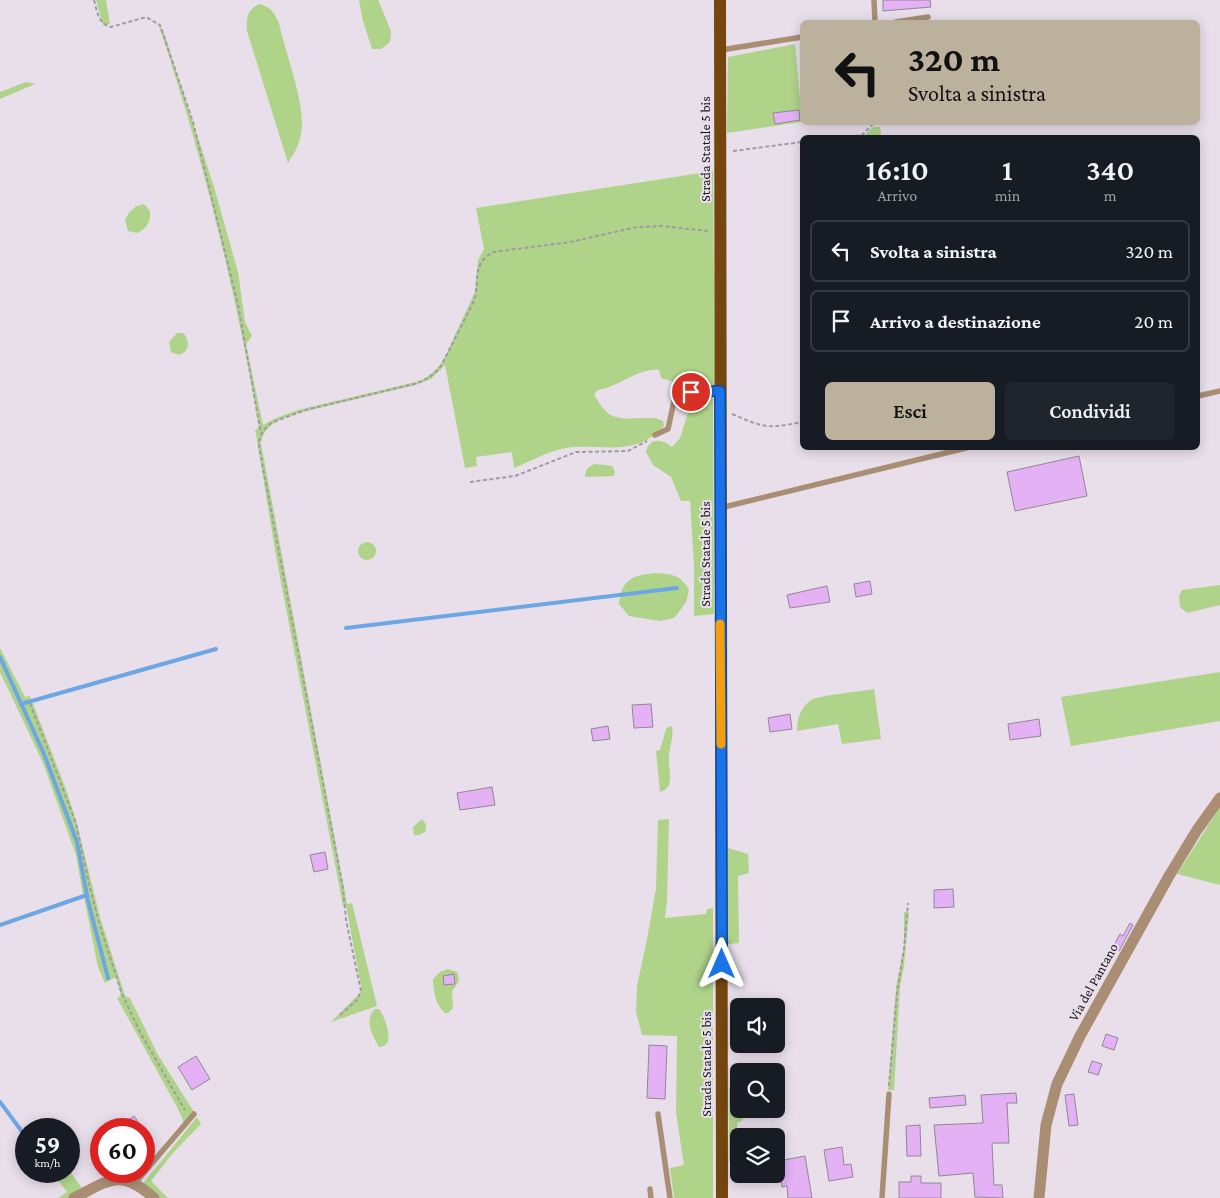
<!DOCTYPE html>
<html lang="it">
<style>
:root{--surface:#171b24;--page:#20242c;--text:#f1f3f6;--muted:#9ea1a6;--line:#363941;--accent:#bbb19d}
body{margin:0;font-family:"Crimson Pro",serif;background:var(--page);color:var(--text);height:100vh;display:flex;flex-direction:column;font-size:19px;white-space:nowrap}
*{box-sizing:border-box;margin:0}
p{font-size:16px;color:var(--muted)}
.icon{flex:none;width:28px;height:28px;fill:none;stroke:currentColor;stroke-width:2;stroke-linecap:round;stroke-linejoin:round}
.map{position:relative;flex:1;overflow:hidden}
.drawer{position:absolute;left:800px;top:135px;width:400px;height:315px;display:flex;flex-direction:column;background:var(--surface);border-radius:8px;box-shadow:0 2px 12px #0003}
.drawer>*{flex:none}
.top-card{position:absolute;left:800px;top:20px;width:400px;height:105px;border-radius:8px;box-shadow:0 2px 12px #0003;background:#bbb19d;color:#111;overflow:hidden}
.tools{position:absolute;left:730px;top:998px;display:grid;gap:10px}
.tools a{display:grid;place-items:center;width:55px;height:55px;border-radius:8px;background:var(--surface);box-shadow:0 2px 12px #0003;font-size:25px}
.speed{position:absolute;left:15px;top:1118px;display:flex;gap:10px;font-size:25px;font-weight:700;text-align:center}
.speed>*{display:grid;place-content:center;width:65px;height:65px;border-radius:50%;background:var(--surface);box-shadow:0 2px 12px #0003;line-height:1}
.speed small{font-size:12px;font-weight:400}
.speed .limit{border:8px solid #d22;background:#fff;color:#111}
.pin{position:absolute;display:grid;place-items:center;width:42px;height:42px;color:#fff;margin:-21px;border:2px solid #fff;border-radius:50%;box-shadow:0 1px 5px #0007}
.me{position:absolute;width:55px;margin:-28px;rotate:0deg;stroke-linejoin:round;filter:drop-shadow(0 0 4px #0008)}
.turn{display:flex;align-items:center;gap:18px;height:105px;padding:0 25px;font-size:22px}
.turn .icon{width:65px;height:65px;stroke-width:2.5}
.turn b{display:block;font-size:35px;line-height:42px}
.eta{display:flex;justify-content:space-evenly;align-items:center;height:85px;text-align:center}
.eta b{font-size:30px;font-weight:600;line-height:35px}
.button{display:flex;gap:10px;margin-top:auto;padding:10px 25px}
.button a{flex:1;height:58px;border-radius:8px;background:var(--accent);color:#111;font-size:20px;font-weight:600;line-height:58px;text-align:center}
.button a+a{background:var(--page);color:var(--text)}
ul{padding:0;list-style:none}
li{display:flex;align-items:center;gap:15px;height:62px;margin:0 10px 8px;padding:0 15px;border:2px solid var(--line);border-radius:8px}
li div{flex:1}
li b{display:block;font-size:19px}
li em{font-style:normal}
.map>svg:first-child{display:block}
.green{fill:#afd489}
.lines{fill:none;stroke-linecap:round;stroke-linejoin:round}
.stream{stroke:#6da7e3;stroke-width:4}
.building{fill:#e4b1f5;stroke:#908892}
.path{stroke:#a09aa3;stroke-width:2;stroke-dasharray:4 2.5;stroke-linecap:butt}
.service{stroke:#a98e74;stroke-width:5.5}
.minor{stroke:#a98e74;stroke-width:11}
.primary{stroke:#75470f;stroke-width:12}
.route-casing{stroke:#114b97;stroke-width:12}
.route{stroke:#1a73e8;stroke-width:9}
.slow{stroke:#f59e0b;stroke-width:9}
.labels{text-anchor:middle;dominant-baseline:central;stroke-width:4;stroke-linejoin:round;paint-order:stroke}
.street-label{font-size:14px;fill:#1a171b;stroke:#e8dfeb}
</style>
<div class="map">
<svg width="1220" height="1198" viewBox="0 0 1220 1198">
<rect width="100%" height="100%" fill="#e8dfeb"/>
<g class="green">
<polygon points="96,0 106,0 110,24 103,25"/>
<polygon points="359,0 378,0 391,31 390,42 381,49 372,49 363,21"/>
<path d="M259,4C271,7 274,12 279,23C285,53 307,106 301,134C299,145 294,154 288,163L247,31C246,18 247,10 259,4Z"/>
<path d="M159,26L163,30L214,187L238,272L245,322L252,336L246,344L263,425L276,418L298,410L420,381C430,376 436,370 443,361L475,292L478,260L484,249L476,208L713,171L715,387H671L673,382L661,378L659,370C638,368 619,387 598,390L594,394C608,421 617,419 644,418C651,418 656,417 663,421L664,426L662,428C633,458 600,443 566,448C548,451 531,461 514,468L512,452L476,457L477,466L465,468L445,365L431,379L416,385L298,413C281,419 264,424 261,443L347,904L352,903L377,1006L331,1022L362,991L346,906H343L276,556L256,434L255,431L259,427C236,292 203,157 159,26Z"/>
<polygon points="795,44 802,122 727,133 728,57"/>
<polygon points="26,82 35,84 0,99 0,92"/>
<polygon points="873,127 880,127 881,133 880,137 866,137 866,134"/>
<path d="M144,204L150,211C151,221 147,229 137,233L128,231L125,220C129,211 134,206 144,204Z"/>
<path d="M177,333H183C190,340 190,352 179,355L171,352L169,342Z"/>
<path d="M705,397L713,399L714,614L694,616V565L690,501H681L671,477L653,465L646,452C650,436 663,440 672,447L680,438L692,400Z"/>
<path d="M595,464L612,466L615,472L614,476L585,477C585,470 588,466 595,464Z"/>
<circle cx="367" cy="551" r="9"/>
<path d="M656,573C672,574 681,575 689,590L686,602L679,612L674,618L660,621L629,616L619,604C621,579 633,575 656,573Z"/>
<polygon points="1220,585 1220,605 1187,613 1180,607 1179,596 1182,590"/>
<polygon points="0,648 25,697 30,696 67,792 77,824 100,917 125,996 130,998 158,1055 194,1112 183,1126 183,1120 178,1109 117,998 121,996 116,977 105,983 98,967 84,897 0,925 0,923 83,895 76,855 43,763 0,672"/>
<polygon points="1220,672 1220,721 1071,746 1061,697"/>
<path d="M874,689L881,739L842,744L838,724L797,731C797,719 800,708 811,700C816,696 863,691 874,689Z"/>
<path d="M670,726L672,727C674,738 669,747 669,758C668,770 676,788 660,792L656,751L660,750L666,729Z"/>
<polygon points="1220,807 1220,885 1177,874"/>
<path d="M422,819C426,823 427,826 425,832L419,835H414L413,827Z"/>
<polygon points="669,819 667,900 665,918 706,914 707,909 713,908 713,1198 674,1198 670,1168 684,1165 676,1113 677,1036 642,1035 636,1012 637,986 646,944 656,889 658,820"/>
<polygon points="728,848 748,854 749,873 738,876 739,943 728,944"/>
<polygon points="904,912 909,912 904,966 900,987 894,1090 888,1090 896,987 904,946"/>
<path d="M448,969L457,972C461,981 458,983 452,991L453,1008L448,1013H445C436,1006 433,991 433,979L440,972Z"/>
<path d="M375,1009H379C385,1018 390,1031 388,1042L384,1046L379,1047C373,1036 363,1020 375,1009Z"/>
<polygon points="739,1084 739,1109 744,1109 744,1115 743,1120 737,1123 738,1160 729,1162 729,1087"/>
<polygon points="197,1117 201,1124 173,1153 151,1181 168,1198 156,1198 142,1185"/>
<polygon points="69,1170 84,1191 72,1198 58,1198 67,1192 51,1171 69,1171"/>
</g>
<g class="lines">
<g class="stream">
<polyline points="346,628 677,588"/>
<polyline points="0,657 44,754 77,842 88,901 108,978"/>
<polyline points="21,704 216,649"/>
<polyline points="0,925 87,895"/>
<polyline points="0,1102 26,1137"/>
</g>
</g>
<g class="building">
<polygon points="883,0 930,0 931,7 883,11"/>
<polygon points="799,110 800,120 775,124 773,113"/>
<polygon points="1079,456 1087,496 1015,511 1007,472"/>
<polygon points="870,581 872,594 856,597 854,584"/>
<polygon points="827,586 830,602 790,608 787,595"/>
<polygon points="651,704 653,727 634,728 632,705"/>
<polygon points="790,714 792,729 770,732 768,718"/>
<polygon points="1039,719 1041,736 1010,740 1008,724"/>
<polygon points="608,726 610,739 593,741 591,729"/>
<polygon points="492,787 495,805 460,810 457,793"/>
<polygon points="325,852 328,869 314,872 310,855"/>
<polygon points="953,889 954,907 934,908 934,890"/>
<polygon points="1130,923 1133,925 1119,951 1113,947 1120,934 1123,936"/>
<polygon points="454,974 455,984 444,985 443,976"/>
<polygon points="1106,1034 1118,1038 1114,1050 1102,1046"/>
<polygon points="649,1045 667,1046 665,1099 647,1098"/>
<polygon points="196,1056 210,1079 192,1090 178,1067"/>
<polygon points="1092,1061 1102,1064 1098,1075 1088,1072"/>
<polygon points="1016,1093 1017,1103 1007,1103 1009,1143 992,1143 994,1185 1002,1185 1003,1198 975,1197 973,1173 939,1176 934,1125 983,1123 981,1095"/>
<polygon points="1074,1094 1078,1125 1069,1126 1065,1095"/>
<polygon points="965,1095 966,1105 930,1108 929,1098"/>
<polygon points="134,1116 143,1129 131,1129 126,1122"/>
<polygon points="920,1125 921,1156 907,1156 906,1126"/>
<polygon points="842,1147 844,1165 851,1164 853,1177 829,1181 824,1150"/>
<polygon points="805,1156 812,1198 788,1198 787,1186 782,1187 778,1161"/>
<polygon points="911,1176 921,1176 921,1183 941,1183 941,1198 899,1198 899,1182 911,1182"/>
</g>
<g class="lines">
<g class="path">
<path d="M94,0C97,11 98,24 111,27L146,17L160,25L193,122L238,305L261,434"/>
<polyline points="842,138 862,135 875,122"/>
<polyline points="733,151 802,142"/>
<path d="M732,414C765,428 767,429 802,422"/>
<polyline points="470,482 515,476 576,452 628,451 647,441"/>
<polyline points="30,703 76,823 90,888 100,926 122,994 140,1032 185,1110"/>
<path d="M340,1015L357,1000L361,991L346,920L343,888L259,447V441L263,431L271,423L281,419L309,409L414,384C426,380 434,375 441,366L473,303C481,283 470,265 493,252L570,242L637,227L662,226L708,231"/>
<polyline points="889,1086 897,993 904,949 908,903"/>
</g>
<g class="service">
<polyline points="874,0 875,22"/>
<polyline points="896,22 928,17"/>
<polyline points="721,50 802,37"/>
<polyline points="1198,396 1220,391"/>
<polyline points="655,435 668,429 676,392 720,391"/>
<polyline points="720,508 966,448"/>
<polyline points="658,1114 670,1198"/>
<polyline points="135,1183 194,1114"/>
<polyline points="650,1189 651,1198"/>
<polyline points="882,1198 889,1094"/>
</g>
<g class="minor">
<path d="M74,1198C109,1180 121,1168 154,1198"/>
<polyline points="1039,1198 1046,1125 1057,1084 1080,1036 1169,876 1197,830 1220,798"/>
</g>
<polyline class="primary" points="720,0 722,1198"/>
</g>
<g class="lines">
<g class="route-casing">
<polyline id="route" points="691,392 720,391 722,964"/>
</g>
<use href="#route" class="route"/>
<polyline class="slow" points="720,624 721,744"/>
</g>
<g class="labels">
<g class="street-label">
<text transform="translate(705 149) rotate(-90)">Strada Statale 5 bis</text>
<text transform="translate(705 554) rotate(-90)">Strada Statale 5 bis</text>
<text transform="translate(1093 982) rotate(-61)">Via del Pantano</text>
<text transform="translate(706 1064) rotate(-90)">Strada Statale 5 bis</text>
</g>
</g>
</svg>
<div class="tools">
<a><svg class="icon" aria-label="sound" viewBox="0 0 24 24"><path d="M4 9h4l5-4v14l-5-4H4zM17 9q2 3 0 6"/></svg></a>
<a><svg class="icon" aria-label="search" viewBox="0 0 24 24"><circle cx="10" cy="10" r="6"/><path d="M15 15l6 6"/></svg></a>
<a><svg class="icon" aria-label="layers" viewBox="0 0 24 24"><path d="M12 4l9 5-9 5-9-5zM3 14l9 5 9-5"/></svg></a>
</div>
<div class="speed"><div>59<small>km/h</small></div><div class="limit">60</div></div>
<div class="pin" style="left:691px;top:392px;background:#d93025"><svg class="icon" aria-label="arrive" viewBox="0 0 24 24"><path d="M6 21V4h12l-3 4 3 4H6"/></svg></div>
<svg class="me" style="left:722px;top:964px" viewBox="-20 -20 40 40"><path d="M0-17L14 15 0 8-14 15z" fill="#1a73e8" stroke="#fff" stroke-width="4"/></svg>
<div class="top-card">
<div class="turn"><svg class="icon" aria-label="left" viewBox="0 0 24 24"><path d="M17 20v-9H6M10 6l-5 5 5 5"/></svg><div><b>320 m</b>Svolta a sinistra</div></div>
</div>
<section class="drawer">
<div class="eta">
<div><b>16:10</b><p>Arrivo</p></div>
<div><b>1</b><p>min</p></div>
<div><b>340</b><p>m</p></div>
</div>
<ul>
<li><svg class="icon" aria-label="left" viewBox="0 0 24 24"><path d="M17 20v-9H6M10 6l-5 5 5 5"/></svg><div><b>Svolta a sinistra</b></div><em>320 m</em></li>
<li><svg class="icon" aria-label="arrive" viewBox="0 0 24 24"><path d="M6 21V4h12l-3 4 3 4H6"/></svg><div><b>Arrivo a destinazione</b></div><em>20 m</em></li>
</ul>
<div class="button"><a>Esci</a><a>Condividi</a></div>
</section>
</div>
